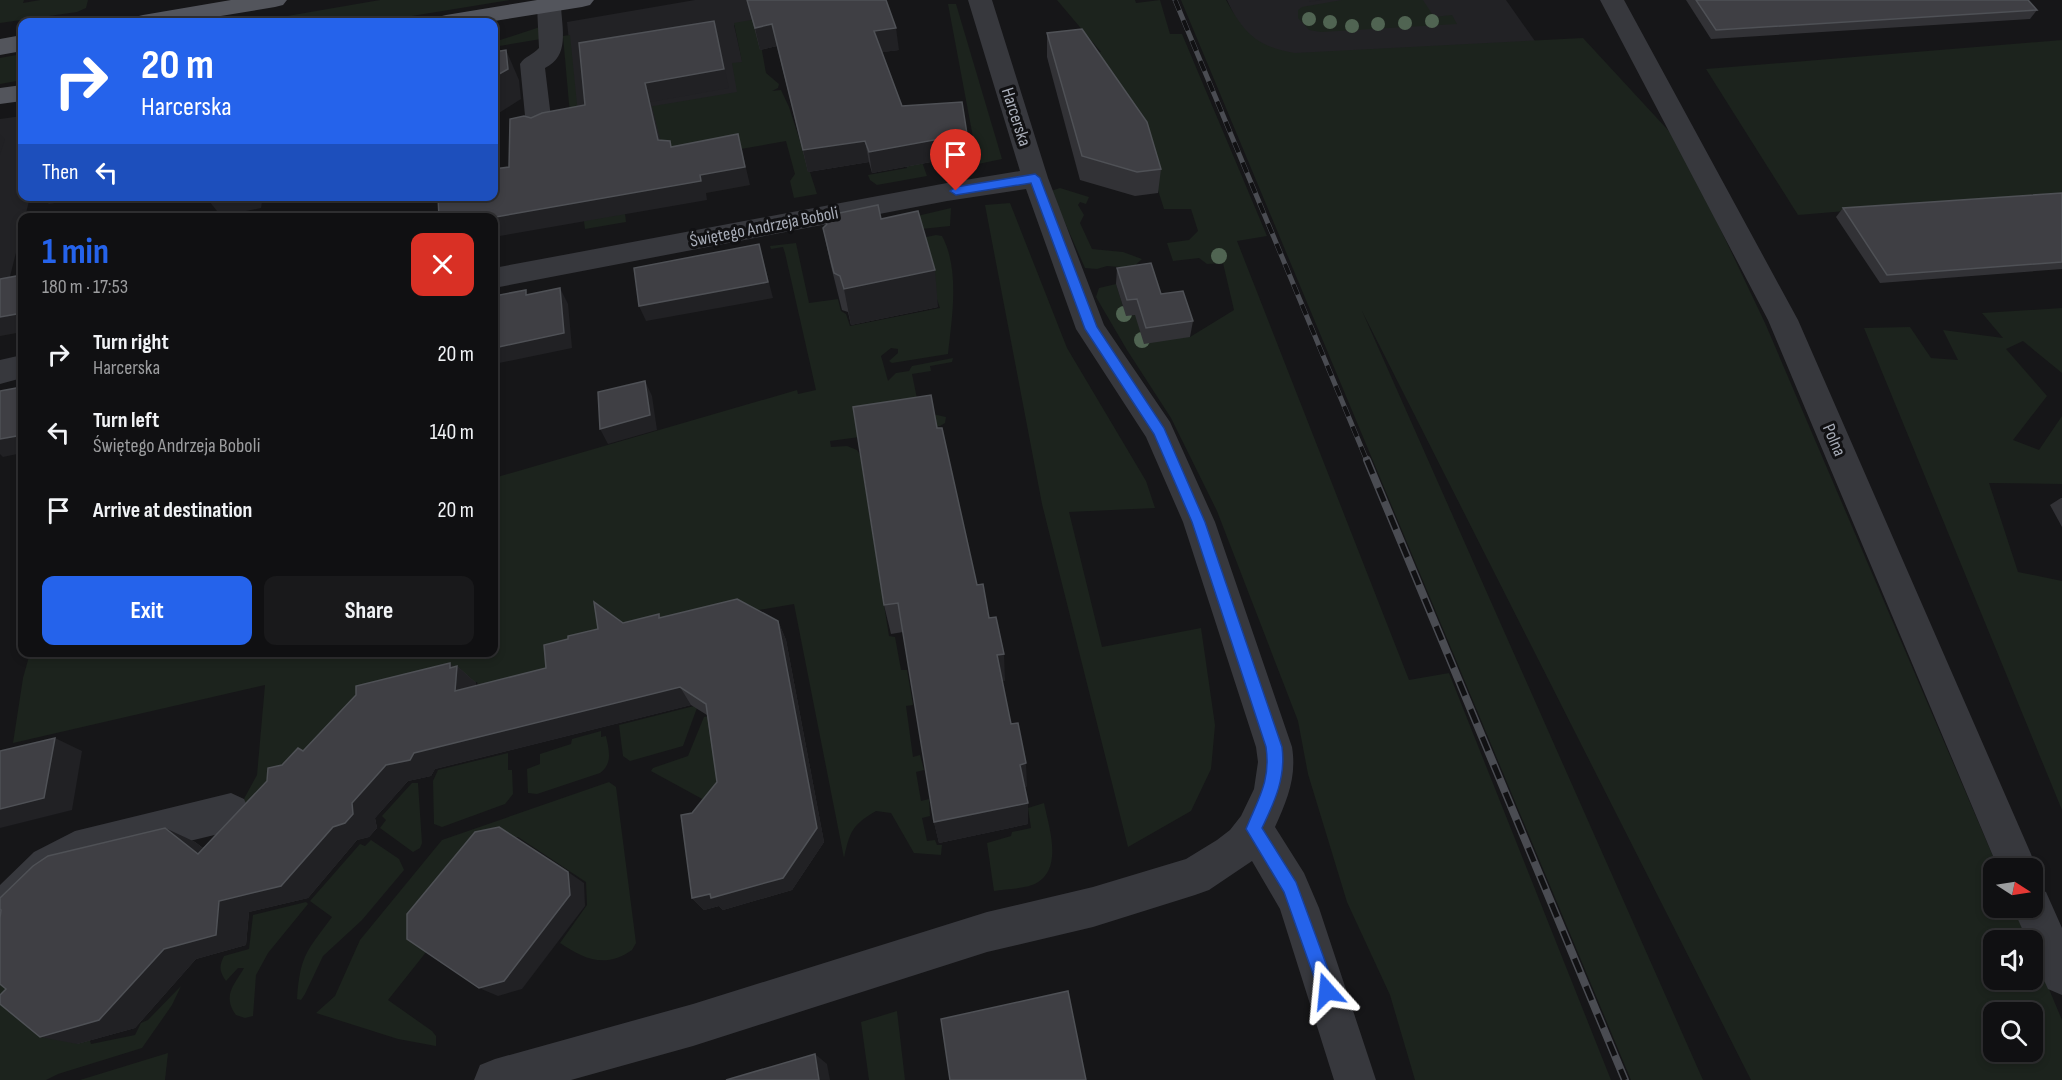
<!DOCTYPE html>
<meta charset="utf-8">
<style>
:root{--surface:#101012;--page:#19191b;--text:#f1f3f6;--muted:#9c9d9f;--line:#303032;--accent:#2563eb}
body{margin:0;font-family:"Sofia Sans Condensed",sans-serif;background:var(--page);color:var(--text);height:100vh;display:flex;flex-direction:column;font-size:22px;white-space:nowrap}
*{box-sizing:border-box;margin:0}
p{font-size:20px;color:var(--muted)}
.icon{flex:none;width:33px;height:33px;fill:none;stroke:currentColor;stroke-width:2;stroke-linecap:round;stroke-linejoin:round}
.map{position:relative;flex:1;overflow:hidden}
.side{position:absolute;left:18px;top:213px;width:480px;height:444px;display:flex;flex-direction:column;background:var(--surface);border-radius:12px;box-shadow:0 3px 9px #0003,0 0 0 2px var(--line)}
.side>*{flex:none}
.hud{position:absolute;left:18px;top:18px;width:480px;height:183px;border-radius:12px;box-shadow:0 3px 9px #0003,0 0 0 2px var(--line);background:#2563eb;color:#fff;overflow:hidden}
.needle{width:39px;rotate:102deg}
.buttons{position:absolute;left:1983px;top:858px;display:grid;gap:12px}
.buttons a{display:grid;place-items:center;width:60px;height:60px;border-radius:12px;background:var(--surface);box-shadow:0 3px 9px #0003,0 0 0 2px var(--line);font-size:30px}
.pin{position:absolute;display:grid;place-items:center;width:51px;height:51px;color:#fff;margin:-62px -26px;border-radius:50% 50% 50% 0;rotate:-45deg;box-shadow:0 0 6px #0007}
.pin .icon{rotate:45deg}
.me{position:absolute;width:66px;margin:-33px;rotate:342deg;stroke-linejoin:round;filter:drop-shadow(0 0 4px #0008)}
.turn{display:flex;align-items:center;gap:21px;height:126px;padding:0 24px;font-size:27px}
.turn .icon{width:78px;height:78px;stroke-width:2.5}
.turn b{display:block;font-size:42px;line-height:51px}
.then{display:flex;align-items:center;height:57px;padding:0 24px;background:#0003;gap:12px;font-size:22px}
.round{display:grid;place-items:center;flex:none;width:63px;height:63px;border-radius:12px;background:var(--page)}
.overview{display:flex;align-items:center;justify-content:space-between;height:102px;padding:0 24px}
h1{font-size:36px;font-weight:700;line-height:45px;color:var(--accent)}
.cta{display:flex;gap:12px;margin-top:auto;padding:12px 24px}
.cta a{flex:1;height:69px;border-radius:12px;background:var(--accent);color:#fff;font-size:24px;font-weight:700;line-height:69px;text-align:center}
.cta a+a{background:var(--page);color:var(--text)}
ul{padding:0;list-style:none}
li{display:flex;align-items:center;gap:18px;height:78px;padding:0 24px}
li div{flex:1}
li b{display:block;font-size:22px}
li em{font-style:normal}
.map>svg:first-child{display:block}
.built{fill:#222225}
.green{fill:#1c231d;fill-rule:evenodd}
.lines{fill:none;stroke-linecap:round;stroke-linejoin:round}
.minor{fill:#37383d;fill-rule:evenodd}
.major{fill:#53555c;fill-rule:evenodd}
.rail-far1-casing{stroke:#4a4c52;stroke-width:5}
.rail-casing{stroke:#4a4c52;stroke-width:8}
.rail-far1{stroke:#111113;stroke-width:4;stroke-dasharray:11;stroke-linecap:butt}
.rail{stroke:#111113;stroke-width:5;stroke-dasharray:15;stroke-linecap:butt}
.tree{fill:#506452}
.wall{fill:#323236}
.shaded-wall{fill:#212124}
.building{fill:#3f3f44;stroke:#4f5156;stroke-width:1.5}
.route{fill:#2563eb;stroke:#184099;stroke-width:1.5}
.labels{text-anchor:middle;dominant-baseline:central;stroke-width:6;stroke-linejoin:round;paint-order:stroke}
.street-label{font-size:18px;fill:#a8adb8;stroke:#111113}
</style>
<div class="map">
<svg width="2062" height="1080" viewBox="0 0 2062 1080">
<rect width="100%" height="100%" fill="#161618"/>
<g class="built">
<polygon points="695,0 814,0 818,11 734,25 750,95 578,125 567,22"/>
<polygon points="1227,0 1506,0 1537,44 1256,61"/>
<polygon points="22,116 22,196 30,197 25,217 22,218 22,229 0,316 0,119"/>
</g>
<g class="green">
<polygon points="0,0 24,0 23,3 40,0 88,0 86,8 77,12 0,23"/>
<polygon points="380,0 510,0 375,22 252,22"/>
<polygon points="1057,0 1135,0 1136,3 1160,0 1170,34 1182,34 1267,236 1237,241 1409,680 1449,673 1611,1080 1415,1080 1390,995 1347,902 1308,774 1298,721 1217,511 1171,418 1127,350 1096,297 1099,288 1116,284 1126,316 1135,315 1190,337 1234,310 1223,263 1207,264 1199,258 1173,261 1167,243 1189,240 1198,231 1191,209 1164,209 1144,146 1082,55 1101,52"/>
<path d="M1181,0H1226C1244,33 1257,47 1295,53L1583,38L1679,142L1765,323L1998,868H1994V908H2014L2028,940H1994V980H2032L2033,951L2062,1020V1080H1751L1362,311L1703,1080H1631ZM1994,1012H2032V1052H1994Z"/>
<polygon points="1342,0 1423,0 1434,17 1452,15 1457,24 1321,32 1309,30 1298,18 1298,10 1302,7"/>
<polygon points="948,4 956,4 1002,159 978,164"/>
<polygon points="810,10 757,23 766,73 779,84 778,88 772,91 781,90 789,107 817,194 794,198 790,181 795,174 786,141 735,150 625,213 626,222 585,229 571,126 563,36 570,35 579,124 624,111 737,92 732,63 742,62 734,23"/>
<polygon points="540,27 541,39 494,47 494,42"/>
<polygon points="2062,40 2062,193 1798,215 1706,69"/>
<polygon points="22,54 22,80 0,84 0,58"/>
<polygon points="922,162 927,176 877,185 870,180 868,175 907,168 906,164"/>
<polygon points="1060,188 1089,197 1086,204 1080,202 1078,205 1084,215 1080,223 1092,249 1123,252 1142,259 1132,268 1107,266 1097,269 1085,268 1051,191"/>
<polygon points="1010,203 1067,348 1146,481 1155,508 1069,512 1102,647 1201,628 1215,725 1211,769 1191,811 1128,847 1042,504 985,205"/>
<polygon points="951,208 950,226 902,231 900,220"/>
<path d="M936,235L942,236C960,269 952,318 948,354L892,363L889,361L898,353V349L891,348L881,356L888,381L896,373L909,371L912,366L953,358L952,362L930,366L931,371L912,374L921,418L937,415L946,417L945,423L940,426L830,441L831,447L847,446L857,450L860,455L889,636L895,637L901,670H907L913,705L906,706L913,757L920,755L924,770L916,772L921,801L929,799L930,816L922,818L927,841L935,840L937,845H942L941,855L914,853L891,813L876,811C852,825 850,831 844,858L794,604L753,611L557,668L478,685L477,682L471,683L326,764L239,808L257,775L265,685L13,743L23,678L30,653L494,652V478L797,390L798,394L816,390L785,253L783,247L771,249L770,246L796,243L809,303L838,299L841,311L846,314L850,326L940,308L917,239Z"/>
<polygon points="2062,308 2062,373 2023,341 2006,349 2047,396 2013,440 2039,450 2062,416 2062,484 1989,483 2018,572 2062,581 2062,810 1864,328 1910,327 1931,358 1958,360 1943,330 2003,338 1982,313"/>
<polygon points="698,705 683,746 630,761 623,756 619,725"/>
<polygon points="712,715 727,801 717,807 651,771 653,768 688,756 704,717"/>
<path d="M601,731V737L606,736C609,751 613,763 600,773L537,794L528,793L527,769L540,764V754L571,744L572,739Z"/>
<polygon points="508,753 508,770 512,770 513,794 505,804 442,827 434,824 433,781 438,770"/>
<path d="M609,782L616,787L636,943L632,950C605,969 584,959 560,943L587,905L586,882L518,837L493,843L427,951L388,1000L432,1031L436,1036V1046L398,1039L316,1013L335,996L360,940L442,840Z"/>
<polygon points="412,783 418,783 422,843 420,848 413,852 380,828 386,820 382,816"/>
<path d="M1044,803C1049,828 1065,872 1032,885C1021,889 1006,889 994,891L987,843L1011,836L1012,832L1031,828L1028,808Z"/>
<path d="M371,840L399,859L404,870L362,920L323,956L305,994L301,1000L297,999C300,955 307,951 332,917L310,901L360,844L365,846Z"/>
<path d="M306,902L308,904L268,953L256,975L253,1016L245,1018L236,1015C222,996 234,985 244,968H238L226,981C219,971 219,966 224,956L249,949L253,915Z"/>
<polygon points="0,977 89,1038 91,1044 135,1035 141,1023 148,1020 181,986 172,1005 142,1048 58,1074 46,1080 0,1080"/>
<polygon points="897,1011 905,1080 869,1080 861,1022"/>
<polygon points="168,1053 165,1080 80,1080"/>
</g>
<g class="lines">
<g class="minor">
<path d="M968,0H992L1048,178L1104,325L1170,422L1215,522L1292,747C1297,777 1287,800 1275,827L1304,873L1319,908L1376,1080H1334L1280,909L1252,861L1209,890L1195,895L1093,927L987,952L693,1046L571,1080H474L480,1065L495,1059L693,1004L987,912L1093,887L1186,859L1217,840L1230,830L1241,816L1254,789L1258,762L1256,747L1183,522L1146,437L1076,329L1026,189L947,201L494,288V268L947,183L1020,171Z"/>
<polygon points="1600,0 1624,0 1798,320 2031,854 2036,868 2032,877 2032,868 1998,868 1768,320"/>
<path d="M541,1H557L561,6C562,29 570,56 545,68L552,126L548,132L539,135L530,132L526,126L520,64C525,56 533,55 539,48L537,6Z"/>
<polygon points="22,355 22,378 0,384 0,360"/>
<path d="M231,793L244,799L250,812L244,825L231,831L82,867C66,877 50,888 37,902C24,916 19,928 0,936V885L34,852L75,831Z"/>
<polygon points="2032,886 2046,892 2062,928 2062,995 2048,989 2032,954 2032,940 2027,940 2013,908 2032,908"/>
</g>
<g class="major">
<polygon points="231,0 287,0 283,5 275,7 184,22 131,22 135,17 143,15"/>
<polygon points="537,0 594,0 590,5 582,7 488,22 434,22 438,17 446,15"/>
<polygon points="22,35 22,51 0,55 0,39"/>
<polygon points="22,85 22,101 0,104 0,88"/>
</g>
<g class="rail-far1-casing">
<polyline id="rail-far1" points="1175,0 1367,461"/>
</g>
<g class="rail-casing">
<polyline id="rail" points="1367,460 1625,1080"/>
</g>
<use href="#rail-far1" class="rail-far1"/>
<use href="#rail" class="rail"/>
</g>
<g class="tree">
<circle cx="1309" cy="19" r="7"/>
<circle cx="1432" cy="21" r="7"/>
<circle cx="1330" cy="22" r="7"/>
<circle cx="1405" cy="23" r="7"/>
<circle cx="1378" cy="24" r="7"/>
<circle cx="1352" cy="26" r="7"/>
<circle cx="1219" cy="256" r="8"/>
<circle cx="1124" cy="314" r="8"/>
<circle cx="1142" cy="340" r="8"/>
</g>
<g class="wall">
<polygon points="747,0 899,50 882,52 902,106 969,155 872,173 869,162 808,172 777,46 760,50"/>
<polygon points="1686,0 2028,0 2037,10 2030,19 1711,39"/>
<polygon points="1047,33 1161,169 1158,193 1135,196 1080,180 1047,57"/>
<polygon points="2062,193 2062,269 1880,283 1836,217 1843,208"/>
<polygon points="825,216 881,219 938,307 851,325 848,312 842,310 831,266 823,228 827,225"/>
<polygon points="1117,268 1161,294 1193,321 1190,337 1144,344 1135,315 1126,316 1116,284"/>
<polygon points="937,428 977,585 989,618 1005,681 1002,681 1011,724 1027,786 1025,787 1028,824 939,843 934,822 903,632 891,634 884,605"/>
<polygon points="2061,498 2062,498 2062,527 2050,505"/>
<polygon points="659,614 661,618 778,621 786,640 824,842 792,890 723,910 719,906 704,910 692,898 692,813 717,782 707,715 691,705 435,769 431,776 408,781 375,818 377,828 369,837 357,840 308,898 249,912 246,945 196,959 135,1028 77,1044 165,828 195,842 203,848 282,765 303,751 454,667 457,666 476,683 476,686 546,668 568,639 623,623"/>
</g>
<g class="shaded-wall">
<polygon points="1309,0 1322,0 1309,2"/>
<polygon points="714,21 729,88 651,102 665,159 658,140 645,83"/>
<polygon points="772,24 777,46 760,50 755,28"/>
<polygon points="896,28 899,50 877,53 874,31"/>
<polygon points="506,50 519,80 521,99 494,116 494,77"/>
<polygon points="0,134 5,139 0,155"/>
<polygon points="738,134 750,185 706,193 707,200 494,237 494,218 490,218 700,175"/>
<polygon points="967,134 969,155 872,173 869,152"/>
<polygon points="865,141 869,162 808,172 803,150"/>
<polygon points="41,196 95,196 49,204"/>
<polygon points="205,196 263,196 261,208 221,216"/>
<polygon points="759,244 773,298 646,321 639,306"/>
<polygon points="935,270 938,307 851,325 844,289"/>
<polygon points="560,288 568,304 572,348 499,363 500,391 494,392 494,348"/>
<polygon points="22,313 22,332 0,336 0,317"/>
<polygon points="645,381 652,396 657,430 608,444 600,429"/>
<polygon points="22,435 22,453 3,457 0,454 0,439"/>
<polygon points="778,621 786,640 824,842 792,890 723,910 719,906 704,910 692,898 710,894"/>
<polygon points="1004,654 1005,681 998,682 997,655"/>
<polygon points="450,663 457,670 457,666 476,683 474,708 455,691 450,668"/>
<polygon points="680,687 691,705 435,769 431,776 408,781 375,818 377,828 369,837 357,840 308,898 249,912 246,945 196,959 135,1028 77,1044 40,1037 164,949 219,901 352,803 386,765 414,753"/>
<polygon points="55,738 82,751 72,810 0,828 0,809"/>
<polygon points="1026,763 1027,786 1021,788 1020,765"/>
<polygon points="1028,803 1028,824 939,843 934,822"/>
<polygon points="165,828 195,842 227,867 198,854"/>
<polygon points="568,872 584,883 585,906 522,989 498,996 479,988"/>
<polygon points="815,1054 827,1064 830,1080 819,1080"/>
</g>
<g class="building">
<polygon points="747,0 886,0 896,28 874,31 902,106 962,102 967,134 869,152 865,141 803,150 772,24 755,28"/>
<polygon points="1696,0 2028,0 2037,10 1716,30"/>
<polygon points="714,21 724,69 645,83 658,140 670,141 671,147 738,134 745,167 700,175 701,181 490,218 472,218 471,216 462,218 439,218 438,196 494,196 494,169 509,167 510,119 524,116 531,118 542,113 585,105 579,43"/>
<polygon points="1082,29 1147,122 1161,169 1137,172 1082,156 1047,33"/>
<polygon points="506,50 508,69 494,77 494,52"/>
<polygon points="2062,193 2062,262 1887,275 1843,208"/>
<polygon points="878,205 881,219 918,211 935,270 844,289 840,276 834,273 831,261 823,228 827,224 825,216"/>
<polygon points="358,215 358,218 347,218"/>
<polygon points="759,244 768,282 639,306 634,268"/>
<polygon points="1151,263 1161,294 1183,291 1193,321 1146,328 1137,299 1127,300 1117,268"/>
<polygon points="22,275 22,313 0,317 0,279"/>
<polygon points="560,288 564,333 494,348 494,296 526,290 526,295"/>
<polygon points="645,381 650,415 600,429 598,392"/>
<polygon points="22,387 22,435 0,439 0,391"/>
<polygon points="931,395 937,428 942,428 977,585 983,584 989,618 996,617 1004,654 997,655 1011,724 1018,723 1026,763 1020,765 1028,803 934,822 898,603 884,605 853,407"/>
<polygon points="737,599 778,621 817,828 783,878 711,898 710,894 692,898 681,815 692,813 717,782 706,704 680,687 414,753 410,760 386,765 352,803 353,814 345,823 333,827 281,886 219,901 216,935 164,949 99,1020 40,1037 0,1004 0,995 6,989 0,984 0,918 1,910 0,909 0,898 33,866 48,856 165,828 198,854 267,781 268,768 282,765 298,748 303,751 356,695 356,686 450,663 450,668 457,666 455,691 546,668 544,645 568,639 568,636 598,629 594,602 623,623 659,614 659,618"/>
<polygon points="55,738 44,798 0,809 0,751"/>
<polygon points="499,827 568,872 570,895 504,981 479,988 407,939 407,914 475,832"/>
<polygon points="1068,991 1086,1080 950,1080 941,1019"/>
<polygon points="815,1054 819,1080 726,1080"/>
</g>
<path class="route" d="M1035,174L1040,178L1097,327L1164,428L1205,522L1282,747C1286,777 1275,801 1262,828L1296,882L1336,991L1333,997L1327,999L1321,997L1319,991L1284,892L1246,829C1258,799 1271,781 1266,747L1192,522L1154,434L1085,329L1031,183L956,195L950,191L956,187Z"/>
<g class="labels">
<g class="street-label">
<text transform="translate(1016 117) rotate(72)">Harcerska</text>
<text transform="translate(764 227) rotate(-11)">Świętego Andrzeja Boboli</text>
<text transform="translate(1834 440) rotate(67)">Polna</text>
</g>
</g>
</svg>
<div class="buttons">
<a><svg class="needle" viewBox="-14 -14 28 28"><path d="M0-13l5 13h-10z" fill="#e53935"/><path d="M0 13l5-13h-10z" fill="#9c9d9f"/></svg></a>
<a><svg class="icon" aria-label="sound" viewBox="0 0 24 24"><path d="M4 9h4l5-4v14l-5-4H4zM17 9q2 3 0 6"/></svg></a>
<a><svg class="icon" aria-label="search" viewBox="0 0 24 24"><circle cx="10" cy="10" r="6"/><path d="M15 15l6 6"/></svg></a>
</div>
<div class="pin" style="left:956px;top:191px;background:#d93025"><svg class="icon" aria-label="arrive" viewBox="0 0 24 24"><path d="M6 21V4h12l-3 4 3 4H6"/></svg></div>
<svg class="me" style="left:1327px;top:991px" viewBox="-20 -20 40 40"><path d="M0-17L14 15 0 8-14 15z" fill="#2563eb" stroke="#fff" stroke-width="4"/></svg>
<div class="hud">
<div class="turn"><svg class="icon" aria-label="right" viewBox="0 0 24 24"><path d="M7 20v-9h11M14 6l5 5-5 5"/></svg><div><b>20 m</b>Harcerska</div></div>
<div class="then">Then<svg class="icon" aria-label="left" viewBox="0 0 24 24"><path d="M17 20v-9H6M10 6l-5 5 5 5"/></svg></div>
</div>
<section class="side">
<div class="overview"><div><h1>1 min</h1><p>180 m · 17:53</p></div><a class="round" style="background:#d93025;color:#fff"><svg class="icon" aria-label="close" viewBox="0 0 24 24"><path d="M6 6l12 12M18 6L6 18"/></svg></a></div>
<ul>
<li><svg class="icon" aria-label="right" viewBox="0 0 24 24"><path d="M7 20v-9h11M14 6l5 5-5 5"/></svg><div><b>Turn right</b><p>Harcerska</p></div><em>20 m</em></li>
<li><svg class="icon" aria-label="left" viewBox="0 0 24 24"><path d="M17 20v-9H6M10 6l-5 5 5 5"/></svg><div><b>Turn left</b><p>Świętego Andrzeja Boboli</p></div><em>140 m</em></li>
<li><svg class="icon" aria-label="arrive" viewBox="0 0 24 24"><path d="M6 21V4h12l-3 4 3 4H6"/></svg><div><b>Arrive at destination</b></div><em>20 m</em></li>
</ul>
<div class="cta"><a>Exit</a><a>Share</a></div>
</section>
</div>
